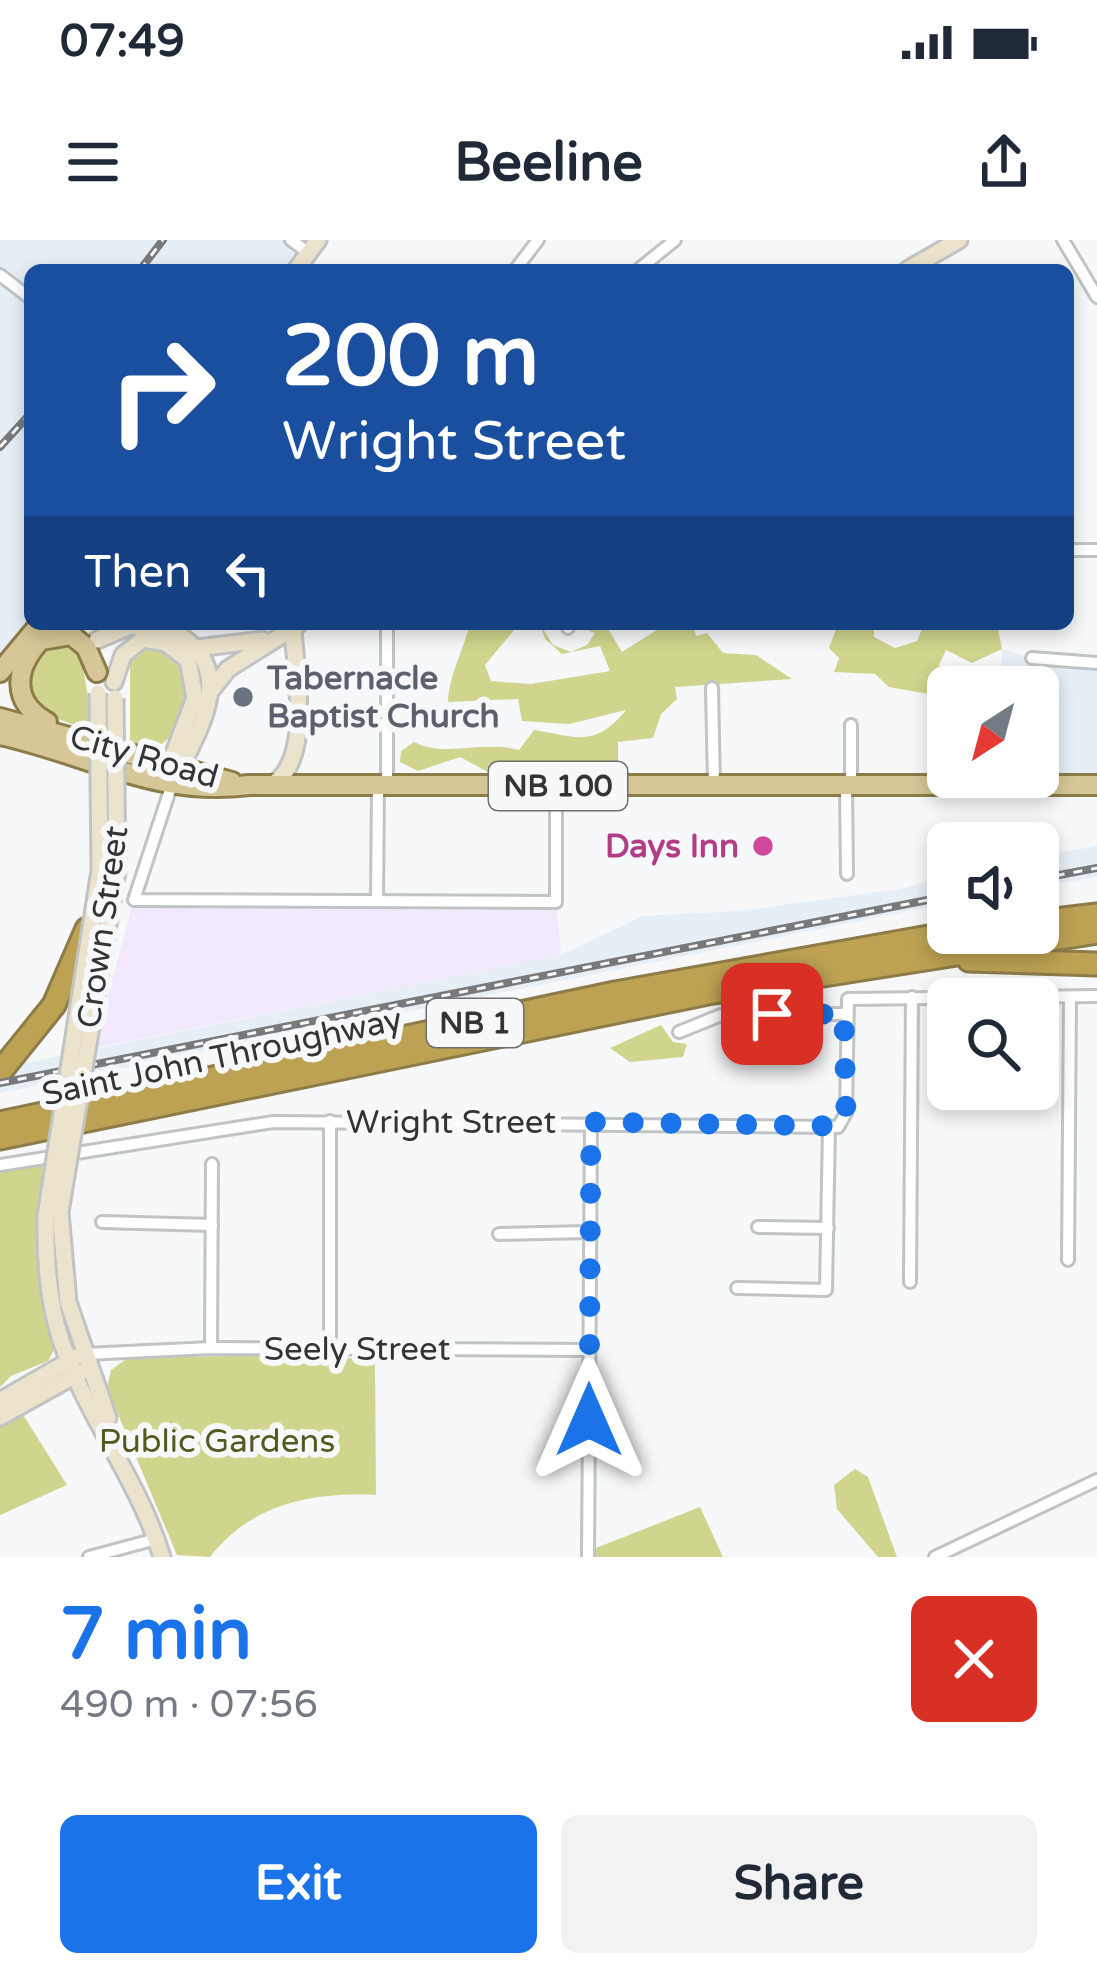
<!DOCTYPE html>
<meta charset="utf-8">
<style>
:root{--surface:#fff;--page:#f2f2f3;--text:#1f2937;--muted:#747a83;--accent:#1a73e8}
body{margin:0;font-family:"Varela Round",sans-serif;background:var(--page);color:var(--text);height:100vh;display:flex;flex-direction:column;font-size:45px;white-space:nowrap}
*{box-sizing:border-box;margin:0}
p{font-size:39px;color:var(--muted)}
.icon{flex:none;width:66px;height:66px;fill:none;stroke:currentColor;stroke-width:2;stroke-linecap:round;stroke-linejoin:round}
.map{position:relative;height:1317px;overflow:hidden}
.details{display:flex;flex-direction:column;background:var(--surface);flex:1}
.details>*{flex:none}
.banner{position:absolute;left:24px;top:24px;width:1050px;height:366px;border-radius:18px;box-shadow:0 6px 18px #0003;background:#1a4fa0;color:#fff;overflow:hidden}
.needle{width:78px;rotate:216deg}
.controls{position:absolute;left:927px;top:426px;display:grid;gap:24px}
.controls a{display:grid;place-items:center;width:132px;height:132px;border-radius:18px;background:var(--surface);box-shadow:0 6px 18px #0003;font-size:60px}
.pin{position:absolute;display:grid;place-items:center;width:102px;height:102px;color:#fff;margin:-51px;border-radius:24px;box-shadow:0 6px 18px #0006}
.me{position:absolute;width:132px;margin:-66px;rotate:0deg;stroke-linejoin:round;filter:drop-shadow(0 0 9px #0008)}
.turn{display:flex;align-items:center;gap:42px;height:252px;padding:0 60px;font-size:54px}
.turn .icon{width:156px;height:156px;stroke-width:2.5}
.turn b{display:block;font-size:84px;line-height:102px}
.then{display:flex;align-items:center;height:114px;padding:0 60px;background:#0003;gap:24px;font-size:45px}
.round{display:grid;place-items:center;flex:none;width:126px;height:126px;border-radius:18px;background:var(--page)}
.overview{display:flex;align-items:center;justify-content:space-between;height:204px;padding:0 60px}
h1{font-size:72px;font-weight:700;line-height:90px;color:var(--accent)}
.action{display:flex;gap:24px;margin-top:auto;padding:24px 60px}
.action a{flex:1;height:138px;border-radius:18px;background:var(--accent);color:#fff;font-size:48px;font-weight:700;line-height:138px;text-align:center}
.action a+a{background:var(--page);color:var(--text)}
.status{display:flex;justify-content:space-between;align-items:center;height:84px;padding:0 60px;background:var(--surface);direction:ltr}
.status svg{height:33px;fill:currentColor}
header{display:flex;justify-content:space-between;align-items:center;height:156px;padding:0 60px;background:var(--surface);font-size:54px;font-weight:700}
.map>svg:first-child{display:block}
.built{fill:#e6eef6}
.industrial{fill:#f3e9ff}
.green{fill:#d0d58d}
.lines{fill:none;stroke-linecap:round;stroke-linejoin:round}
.street-casing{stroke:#c1c4c5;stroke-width:16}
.secondary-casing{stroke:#c1c4c5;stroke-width:21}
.primary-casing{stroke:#8d7c48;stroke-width:24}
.highway-casing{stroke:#8d7c48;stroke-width:27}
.street{stroke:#fff;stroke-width:10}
.secondary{stroke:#ebe3cb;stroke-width:15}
.primary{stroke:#d7c798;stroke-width:18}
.highway{stroke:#bda253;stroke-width:21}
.rail-casing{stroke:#78797a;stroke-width:8}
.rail{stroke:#f6f8fa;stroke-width:3;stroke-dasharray:9;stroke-linecap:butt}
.secondary-bridge-casing{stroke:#c1c4c5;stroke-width:21;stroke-linecap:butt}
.secondary-bridge{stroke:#ebe3cb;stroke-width:15}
.route{stroke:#1a73e8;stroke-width:21;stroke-dasharray:0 37.8}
.worship-dot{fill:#6b7280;stroke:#f6f8fa;stroke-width:4.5}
.hotel-dot{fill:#d1479c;stroke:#f6f8fa;stroke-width:4.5}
.labels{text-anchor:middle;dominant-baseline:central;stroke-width:12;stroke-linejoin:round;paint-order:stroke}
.shield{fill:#f6f8fa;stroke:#6e6f6f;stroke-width:3}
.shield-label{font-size:30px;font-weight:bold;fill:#333434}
.worship-label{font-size:33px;font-weight:bold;fill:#5b616d;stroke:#f6f8fa;text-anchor:start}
.street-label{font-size:33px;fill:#333434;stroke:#f6f8fa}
.hotel-label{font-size:33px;font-weight:bold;fill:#b23c85;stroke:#f6f8fa;text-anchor:end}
.park-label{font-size:33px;fill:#565820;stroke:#f6f8fa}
</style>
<div class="status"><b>07:49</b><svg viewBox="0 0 49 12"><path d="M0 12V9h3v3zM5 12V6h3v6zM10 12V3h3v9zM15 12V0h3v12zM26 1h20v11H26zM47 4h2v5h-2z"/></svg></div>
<header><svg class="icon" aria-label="menu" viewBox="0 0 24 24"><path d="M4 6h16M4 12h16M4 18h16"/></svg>Beeline<svg class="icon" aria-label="share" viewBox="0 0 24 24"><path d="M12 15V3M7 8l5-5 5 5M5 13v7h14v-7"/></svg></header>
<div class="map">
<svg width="1097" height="1317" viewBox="0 0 1097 1317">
<rect width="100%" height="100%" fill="#f6f8fa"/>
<g class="built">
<polygon points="0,0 318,0 296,30 30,30 30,384 0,431"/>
<polygon points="1002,409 1032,418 1097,423 1097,545 1038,537 1038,447 1001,447"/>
<polygon points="1097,606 1097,637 1038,647 1038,617"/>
<polygon points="948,636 948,663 0,853 0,828 561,715 643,676 740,671 900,649"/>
</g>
<polygon class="industrial" points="452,661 556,662 561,715 94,808 132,666 448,670"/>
<g class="green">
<path d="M470,384H519L485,425L491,441L531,444L610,431L600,406L562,414L545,399L540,384L553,405L571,412L587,405L595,393L587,390L588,384H605L622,412L666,384H693L696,396L707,393L723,413L756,415L792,439L675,447L677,459L661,474L653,498L618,502V531H486L460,517L418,531L400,522L401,511L414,502C444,518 484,500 519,510L534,490C578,497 595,508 626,470L569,484L522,481L518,459L448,462C449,435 463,411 470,384Z"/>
<polygon points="838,384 874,384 874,397 895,408 917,401 924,384 997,384 1002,409 972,423 946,410 939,425 951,443 934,455 889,447 875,434 834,432 839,418 829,408"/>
<path d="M69,402L81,415L94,493L46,474L28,455C29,426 38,403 69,402Z"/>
<path d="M144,405L176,416C195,443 185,494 154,509L130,504V418Z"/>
<polygon points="661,785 673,802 687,804 683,817 630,822 610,808"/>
<polygon points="44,924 38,1000 56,1106 48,1121 11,1136 0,1147 0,932"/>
<path d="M315,1115L375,1120L376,1255C311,1252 251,1264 210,1317L177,1315L107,1148L111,1130L125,1120L149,1117Z"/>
<polygon points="22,1173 67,1245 0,1275 0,1187"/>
<polygon points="855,1229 868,1237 897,1317 878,1317 837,1269 834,1245"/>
<polygon points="700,1267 723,1317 596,1317 596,1308"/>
</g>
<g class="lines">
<g class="street-casing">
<g id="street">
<polyline points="291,0 309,13"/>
<polyline points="1063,0 1097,57"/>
<polyline points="515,30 538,0"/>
<polyline points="638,30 675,0"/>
<polyline points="0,35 30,58"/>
<polyline points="1068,310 1097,310"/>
<polyline points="567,384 568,388"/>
<polyline points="1032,418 1097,423"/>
<polyline points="712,448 714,546"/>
<polyline points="851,485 851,545"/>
<polyline points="846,545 847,634"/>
<polyline points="387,546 387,384"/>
<polyline points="171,547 134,660 556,662 556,546"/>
<polyline points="377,660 378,546"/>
<polyline points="679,792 721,775 844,774"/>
<polyline points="330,881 330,1109"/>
<polyline points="0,925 273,882 838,887 846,873 848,759 1097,756"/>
<polyline points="102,982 212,985"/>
<polyline points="758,987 828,988"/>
<polyline points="499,994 590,992"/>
<polyline points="1068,1020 1070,757"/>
<polyline points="910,1042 912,757"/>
<polyline points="737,1048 826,1050 829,886"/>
<polyline points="211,1108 212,924"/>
<polyline points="85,1114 211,1108 590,1110"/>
<polyline points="89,1317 156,1299"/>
<polyline points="588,1317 591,882"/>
<polyline points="935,1317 1097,1240"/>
</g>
</g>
<g class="secondary-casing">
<g id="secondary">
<polyline points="296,30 318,0"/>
<polyline points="907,30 959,0"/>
<path d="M160,384C239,421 208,473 177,535"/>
<polyline points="97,400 130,386 167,388"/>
<polyline points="197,408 262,400"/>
<polyline points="114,442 123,415 143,399 166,403 188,420 195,458 167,531"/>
<polyline points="213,448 228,429 298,385"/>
<path d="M270,546C314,522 295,432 293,388"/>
<polyline points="60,972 68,1062 108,1178"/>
<path d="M46,976C45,1021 49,1072 66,1114C92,1184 140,1244 162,1317"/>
<polyline points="0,1161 76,1117"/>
<polyline points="0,1177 81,1132"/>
</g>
</g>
<g class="primary-casing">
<g id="primary">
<polyline points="0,432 40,384"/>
<polyline points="0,478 232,542"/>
<path d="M47,482C11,462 14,428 41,400L71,395L86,407L97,432"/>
<path d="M0,495C88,514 155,557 249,545H1097"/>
</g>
</g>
<g class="highway-casing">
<g id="highway">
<polyline points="1038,682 1097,675"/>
<polyline points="969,720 1097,724"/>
<polyline points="0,832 54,765 87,689"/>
<polyline points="0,883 615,753 951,693"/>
<polyline points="0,898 708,753 1097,692"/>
</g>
</g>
<use href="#street" class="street"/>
<use href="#secondary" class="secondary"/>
<use href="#primary" class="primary"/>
<use href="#highway" class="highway"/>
<g class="rail-casing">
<g id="rail">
<polyline points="140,30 163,0"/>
<polyline points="0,207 30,174"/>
<polyline points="1038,639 1097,628"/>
<polyline points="0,843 948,656"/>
</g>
</g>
<use href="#rail" class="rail"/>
<g class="secondary-bridge-casing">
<g id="secondary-bridge">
<polyline points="60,972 117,631 115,458"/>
<polyline points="46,976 100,630 98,453"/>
</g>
</g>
<use href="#secondary-bridge" class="secondary-bridge"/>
</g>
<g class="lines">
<polyline class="route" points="589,1180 591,882 838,886 846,873 844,774 772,774"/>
</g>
<circle class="worship-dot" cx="243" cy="457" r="12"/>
<circle class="hotel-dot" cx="763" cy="606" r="12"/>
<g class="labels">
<g class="shield">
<rect x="489" y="522" width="138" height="48" rx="9"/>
<rect x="427" y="759" width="96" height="48" rx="9"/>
</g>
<g class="shield-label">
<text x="558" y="546">NB 100</text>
<text x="475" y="783">NB 1</text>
</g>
<g class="worship-label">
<text x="267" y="438">Tabernacle<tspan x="267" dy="38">Baptist Church</tspan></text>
</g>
<g class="street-label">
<text transform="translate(144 517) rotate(16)">City Road</text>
<text transform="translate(103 687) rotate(-82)">Crown Street</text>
<text transform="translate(222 817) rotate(-12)">Saint John Throughway</text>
<text x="451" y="882">Wright Street</text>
<text x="357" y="1109">Seely Street</text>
</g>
<g class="hotel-label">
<text x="739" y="606">Days Inn</text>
</g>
<g class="park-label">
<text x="217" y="1201">Public Gardens</text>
</g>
</g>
</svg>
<div class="controls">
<a><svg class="needle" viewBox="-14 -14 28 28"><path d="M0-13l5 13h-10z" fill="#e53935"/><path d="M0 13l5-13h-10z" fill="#747a83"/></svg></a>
<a><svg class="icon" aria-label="sound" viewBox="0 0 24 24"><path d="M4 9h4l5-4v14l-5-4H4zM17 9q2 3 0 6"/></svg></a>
<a><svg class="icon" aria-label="search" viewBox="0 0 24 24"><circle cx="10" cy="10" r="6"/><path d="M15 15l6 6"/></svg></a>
</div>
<div class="pin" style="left:772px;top:774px;background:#d93025"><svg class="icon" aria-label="arrive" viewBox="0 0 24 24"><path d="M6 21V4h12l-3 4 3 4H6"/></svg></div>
<svg class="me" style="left:589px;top:1180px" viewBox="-20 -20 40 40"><path d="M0-17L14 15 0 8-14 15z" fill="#1a73e8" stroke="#fff" stroke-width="4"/></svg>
<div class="banner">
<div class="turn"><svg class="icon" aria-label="right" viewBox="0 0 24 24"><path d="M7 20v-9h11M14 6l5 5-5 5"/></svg><div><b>200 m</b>Wright Street</div></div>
<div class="then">Then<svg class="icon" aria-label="left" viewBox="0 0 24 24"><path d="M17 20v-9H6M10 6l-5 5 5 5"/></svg></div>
</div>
</div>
<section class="details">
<div class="overview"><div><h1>7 min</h1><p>490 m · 07:56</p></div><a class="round" style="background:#d93025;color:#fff"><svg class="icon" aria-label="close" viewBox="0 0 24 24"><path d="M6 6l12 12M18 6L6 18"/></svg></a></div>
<div class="action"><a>Exit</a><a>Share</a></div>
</section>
